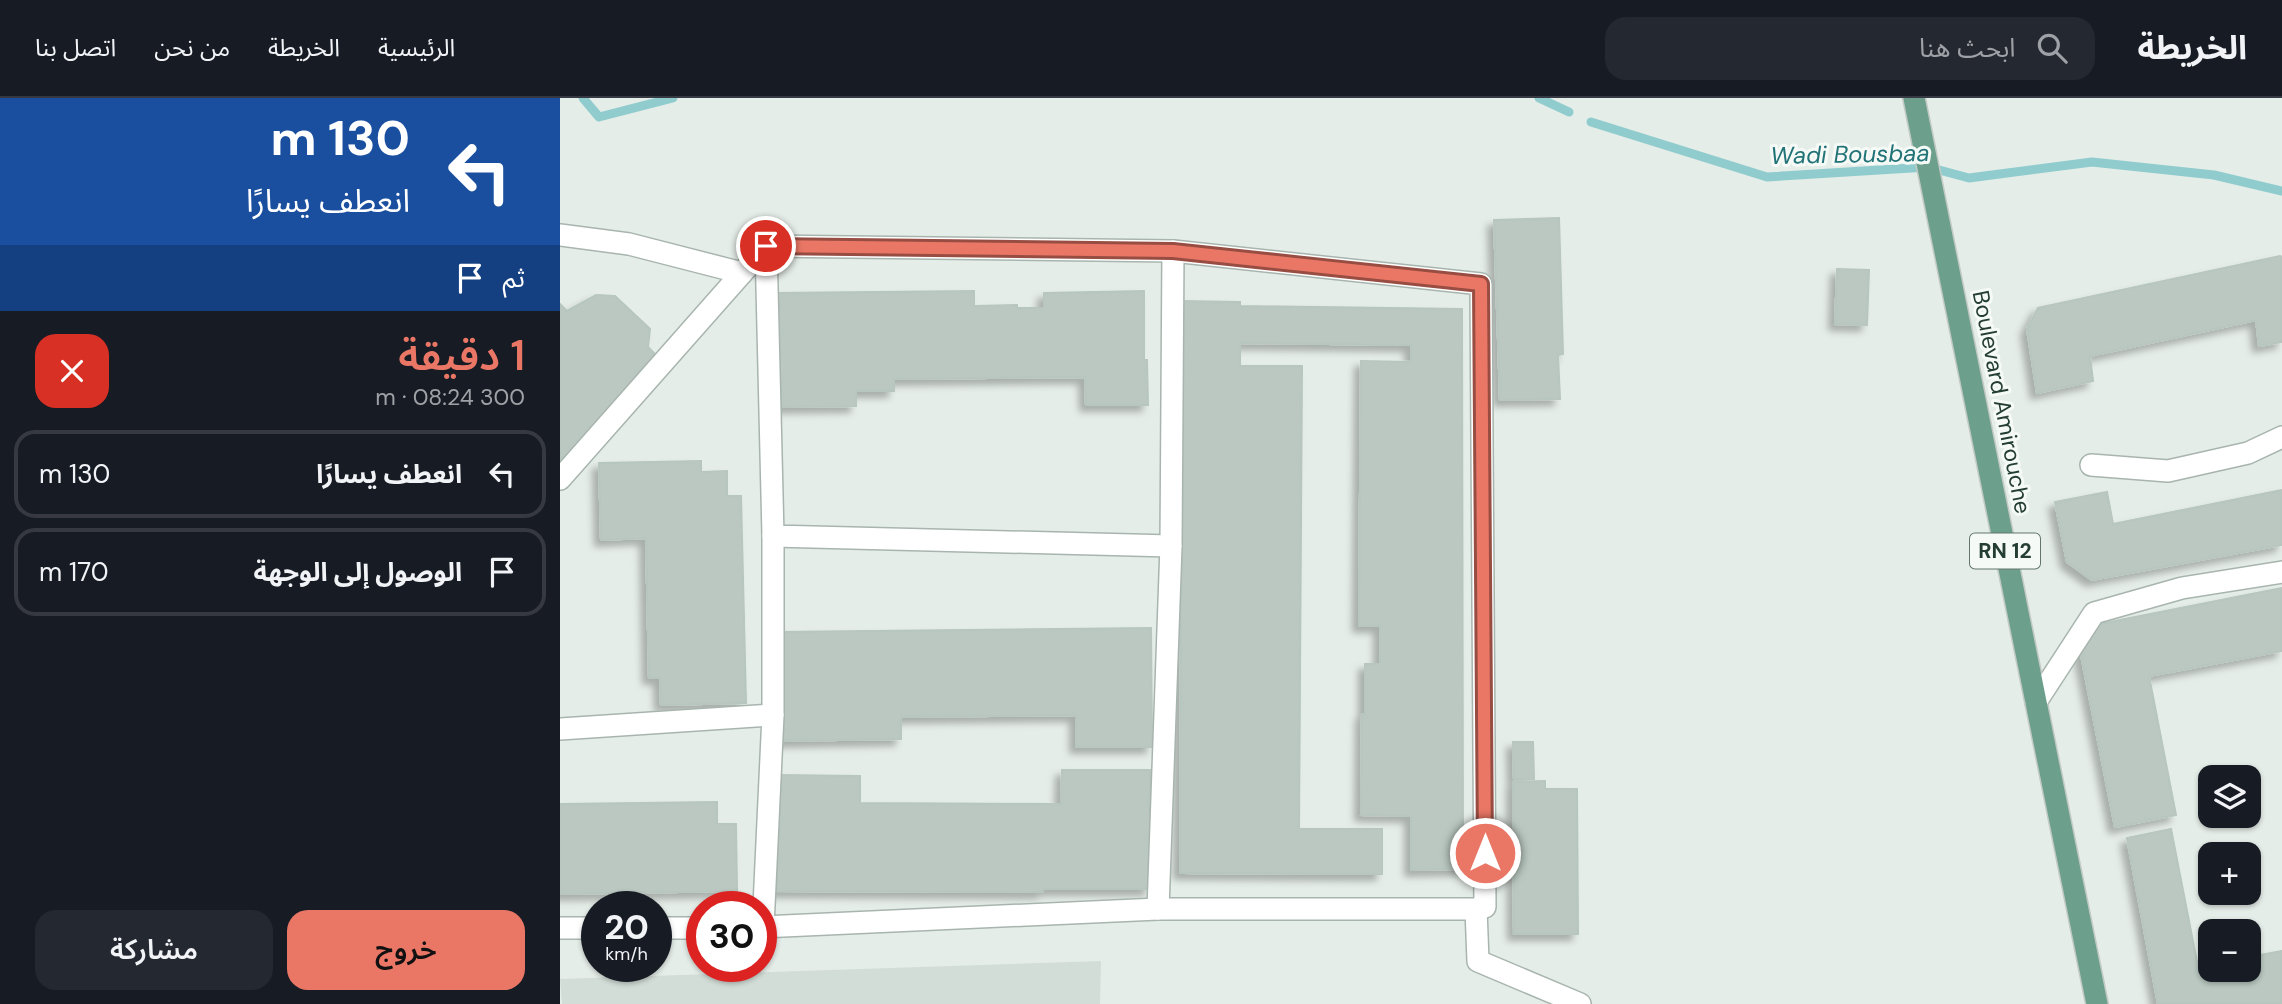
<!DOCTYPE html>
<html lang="ar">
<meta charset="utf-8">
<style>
:root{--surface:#171b24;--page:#242831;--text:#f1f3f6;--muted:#9ea1a6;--line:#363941;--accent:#ea7766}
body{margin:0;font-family:"DM Sans","Noto Sans Arabic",sans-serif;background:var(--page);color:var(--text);direction:rtl;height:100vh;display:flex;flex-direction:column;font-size:26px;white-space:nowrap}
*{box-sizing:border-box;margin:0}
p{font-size:23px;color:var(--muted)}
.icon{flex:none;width:38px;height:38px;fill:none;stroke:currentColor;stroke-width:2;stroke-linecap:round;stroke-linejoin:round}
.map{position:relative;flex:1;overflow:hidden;direction:ltr}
.drawer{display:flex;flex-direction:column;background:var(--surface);width:560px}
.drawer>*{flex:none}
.hud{background:#1a4fa0;color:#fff;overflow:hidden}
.fabs{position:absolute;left:1638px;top:667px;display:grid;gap:14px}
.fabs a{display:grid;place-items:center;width:63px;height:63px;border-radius:14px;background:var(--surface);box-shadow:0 2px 5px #0004;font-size:35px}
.speed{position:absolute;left:21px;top:793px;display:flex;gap:14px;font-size:35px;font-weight:700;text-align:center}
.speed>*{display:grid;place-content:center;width:91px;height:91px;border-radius:50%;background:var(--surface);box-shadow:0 2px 5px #0004;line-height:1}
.speed small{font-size:18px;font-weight:400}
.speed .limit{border:10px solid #d22;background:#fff;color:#111}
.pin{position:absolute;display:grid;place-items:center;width:60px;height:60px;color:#fff;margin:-30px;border:4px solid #fff;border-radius:50%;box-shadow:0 2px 7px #0007}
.me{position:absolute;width:77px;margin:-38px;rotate:0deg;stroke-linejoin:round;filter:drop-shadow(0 0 5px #0008)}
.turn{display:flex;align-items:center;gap:24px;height:147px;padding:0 35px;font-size:32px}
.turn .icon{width:91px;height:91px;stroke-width:2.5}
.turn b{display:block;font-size:49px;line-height:60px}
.then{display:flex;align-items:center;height:66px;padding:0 35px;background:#0003;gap:14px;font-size:26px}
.round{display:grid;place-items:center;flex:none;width:74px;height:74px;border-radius:21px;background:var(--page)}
.headline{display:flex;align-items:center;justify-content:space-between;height:119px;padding:0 35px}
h1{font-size:42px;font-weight:600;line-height:52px;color:var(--accent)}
.primary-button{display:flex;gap:14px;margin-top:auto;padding:14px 35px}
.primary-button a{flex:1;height:80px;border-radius:21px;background:var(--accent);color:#111;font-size:28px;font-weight:600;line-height:80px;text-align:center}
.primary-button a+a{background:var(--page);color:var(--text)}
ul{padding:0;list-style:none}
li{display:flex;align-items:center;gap:21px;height:88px;margin:0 14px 10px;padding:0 21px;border:4px solid var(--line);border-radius:21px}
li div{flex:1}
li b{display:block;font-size:26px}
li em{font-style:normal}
header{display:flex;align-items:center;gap:42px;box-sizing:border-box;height:98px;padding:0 35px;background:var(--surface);border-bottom:2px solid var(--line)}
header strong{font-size:33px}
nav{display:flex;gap:38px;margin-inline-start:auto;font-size:24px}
.search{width:490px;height:63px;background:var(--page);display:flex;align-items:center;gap:18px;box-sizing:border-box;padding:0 24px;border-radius:21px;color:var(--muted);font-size:26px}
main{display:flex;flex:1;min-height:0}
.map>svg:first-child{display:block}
.built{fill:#d3ddd7}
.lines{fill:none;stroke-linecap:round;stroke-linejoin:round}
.stream{stroke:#90ccce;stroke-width:9}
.building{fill:#bac8c1;stroke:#b7c6be;stroke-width:2;filter:url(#shadow)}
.minor-casing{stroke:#a8b5ae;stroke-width:24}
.major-casing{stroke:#c2c9c6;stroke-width:24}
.minor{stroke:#fff;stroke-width:21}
.major{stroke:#6ca08c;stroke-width:21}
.route-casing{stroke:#984d42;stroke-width:18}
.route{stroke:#ea7766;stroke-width:12}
.labels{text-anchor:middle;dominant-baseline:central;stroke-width:6;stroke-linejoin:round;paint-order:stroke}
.shield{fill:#f5faf7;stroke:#63766e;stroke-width:2}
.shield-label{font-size:21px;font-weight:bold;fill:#253e34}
.street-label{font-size:23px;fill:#253e34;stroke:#f5faf7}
.water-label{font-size:24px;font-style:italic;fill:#227377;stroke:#f5faf7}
</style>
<header>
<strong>الخريطة</strong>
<div class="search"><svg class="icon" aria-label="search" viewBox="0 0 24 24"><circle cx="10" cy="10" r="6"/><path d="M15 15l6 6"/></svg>ابحث هنا</div>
<nav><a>الرئيسية</a><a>الخريطة</a><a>من نحن</a><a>اتصل بنا</a></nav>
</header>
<main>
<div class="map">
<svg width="1722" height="906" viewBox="0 0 1722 906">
<defs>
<filter id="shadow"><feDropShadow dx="-6" dy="6" stdDeviation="3.5" flood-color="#0004"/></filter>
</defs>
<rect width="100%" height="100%" fill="#e5ede8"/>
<polygon class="built" points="541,863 540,906 2,906 0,881"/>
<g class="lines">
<g class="stream">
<polyline points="23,0 39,19 113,0"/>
<polyline points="979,0 1009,14"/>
<polyline points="1031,24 1207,79 1368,69 1409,80 1532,64 1654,77 1722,93"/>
</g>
</g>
<g class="building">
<polygon points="999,120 1003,256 998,257 1000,301 940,302 934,122"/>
<polygon points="1720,158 1722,159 1722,244 1699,248 1696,222 1530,258 1533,283 1477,295 1467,231 1478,210"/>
<polygon points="1277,171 1309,172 1307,227 1275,226"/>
<polygon points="414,193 414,208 457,207 457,210 484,210 484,195 584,193 584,262 587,262 588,307 526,307 525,279 334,281 334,293 296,293 296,308 215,309 213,195"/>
<polygon points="36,197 55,198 90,231 88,249 102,263 0,372 0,206 7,213"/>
<polygon points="619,203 680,204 680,208 902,211 903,771 851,772 851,718 801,717 802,616 805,616 805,566 820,566 820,528 799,528 801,263 851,264 851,247 680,245 680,268 742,268 739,731 822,731 822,776 620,775 621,490 618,490"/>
<polygon points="141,363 141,374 167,373 167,398 181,398 186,605 101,607 100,580 89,580 86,440 41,442 39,365"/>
<polygon points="1722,392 1722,447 1532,482 1507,464 1495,404 1547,394 1553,426"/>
<polygon points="1722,490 1722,553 1589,578 1616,717 1555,729 1520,552 1540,526"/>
<polygon points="591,530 592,649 516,649 516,617 341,619 341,641 217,643 216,534"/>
<polygon points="953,644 973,644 974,681 954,681"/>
<polygon points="502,672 590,672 590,791 483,791 483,794 217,793 217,677 300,678 300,705 501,706"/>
<polygon points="985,683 985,691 1017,691 1018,836 954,836 953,684"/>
<polygon points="157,704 157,726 176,726 177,793 0,796 0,706"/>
<polygon points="1611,731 1638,869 1650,867 1650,872 1689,872 1689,859 1722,853 1722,906 1598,906 1567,740"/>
</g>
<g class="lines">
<g class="minor-casing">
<g id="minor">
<polyline points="0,137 69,146 182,175 206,148 613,153 921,186 925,809 916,811 598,811 201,829"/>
<polyline points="206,148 213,438 611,448"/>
<polyline points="1531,367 1608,373 1688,355 1722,339"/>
<polyline points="0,381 182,175"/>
<polyline points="1476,604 1534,515 1622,490 1722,474"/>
<polyline points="0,631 213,617"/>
<polyline points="598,811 611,448 613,153"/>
<polyline points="916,811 918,863 1020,906"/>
<polyline points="203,829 213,617 213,438"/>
<polyline points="0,830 37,830"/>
<polyline points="96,830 142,830"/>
</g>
</g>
<g class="major-casing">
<polyline id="major" points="1354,0 1537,906"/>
</g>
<use href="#minor" class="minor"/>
<use href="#major" class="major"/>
</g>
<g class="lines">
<g class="route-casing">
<polyline id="route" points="206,148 613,153 921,186 925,755"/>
</g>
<use href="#route" class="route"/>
</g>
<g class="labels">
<rect class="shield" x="1410" y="435.5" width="70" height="35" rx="5"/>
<g class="shield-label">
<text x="1445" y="453">RN 12</text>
</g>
<g class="street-label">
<text transform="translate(1442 304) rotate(79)">Boulevard Amirouche</text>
</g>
<g class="water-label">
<text transform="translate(1290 56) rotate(-1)">Wadi Bousbaa</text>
</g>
</g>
</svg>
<div class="fabs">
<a><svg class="icon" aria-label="layers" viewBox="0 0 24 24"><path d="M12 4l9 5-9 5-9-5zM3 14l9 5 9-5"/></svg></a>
<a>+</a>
<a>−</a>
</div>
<div class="speed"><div>20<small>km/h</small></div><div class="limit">30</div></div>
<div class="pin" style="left:206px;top:148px;background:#d93025"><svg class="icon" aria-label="arrive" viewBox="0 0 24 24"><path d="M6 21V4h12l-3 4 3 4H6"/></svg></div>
<svg class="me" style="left:925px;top:755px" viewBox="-20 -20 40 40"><circle r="17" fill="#ea7766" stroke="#fff" stroke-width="3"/><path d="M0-11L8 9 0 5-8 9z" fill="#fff"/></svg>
</div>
<section class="drawer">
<div class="hud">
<div class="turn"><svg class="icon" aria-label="left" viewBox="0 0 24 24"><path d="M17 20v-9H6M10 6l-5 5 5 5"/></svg><div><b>130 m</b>انعطف يسارًا</div></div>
<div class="then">ثم<svg class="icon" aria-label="arrive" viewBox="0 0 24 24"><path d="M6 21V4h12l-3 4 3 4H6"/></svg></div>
</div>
<div class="headline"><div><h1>1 دقيقة</h1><p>300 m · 08:24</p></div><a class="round" style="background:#d93025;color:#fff"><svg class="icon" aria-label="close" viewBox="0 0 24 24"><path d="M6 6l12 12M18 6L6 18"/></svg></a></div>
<ul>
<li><svg class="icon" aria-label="left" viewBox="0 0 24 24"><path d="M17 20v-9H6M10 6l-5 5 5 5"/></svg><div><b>انعطف يسارًا</b></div><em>130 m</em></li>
<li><svg class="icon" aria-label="arrive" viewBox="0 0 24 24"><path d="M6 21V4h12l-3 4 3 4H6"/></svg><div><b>الوصول إلى الوجهة</b></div><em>170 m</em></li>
</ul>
<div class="primary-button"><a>خروج</a><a>مشاركة</a></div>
</section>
</main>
